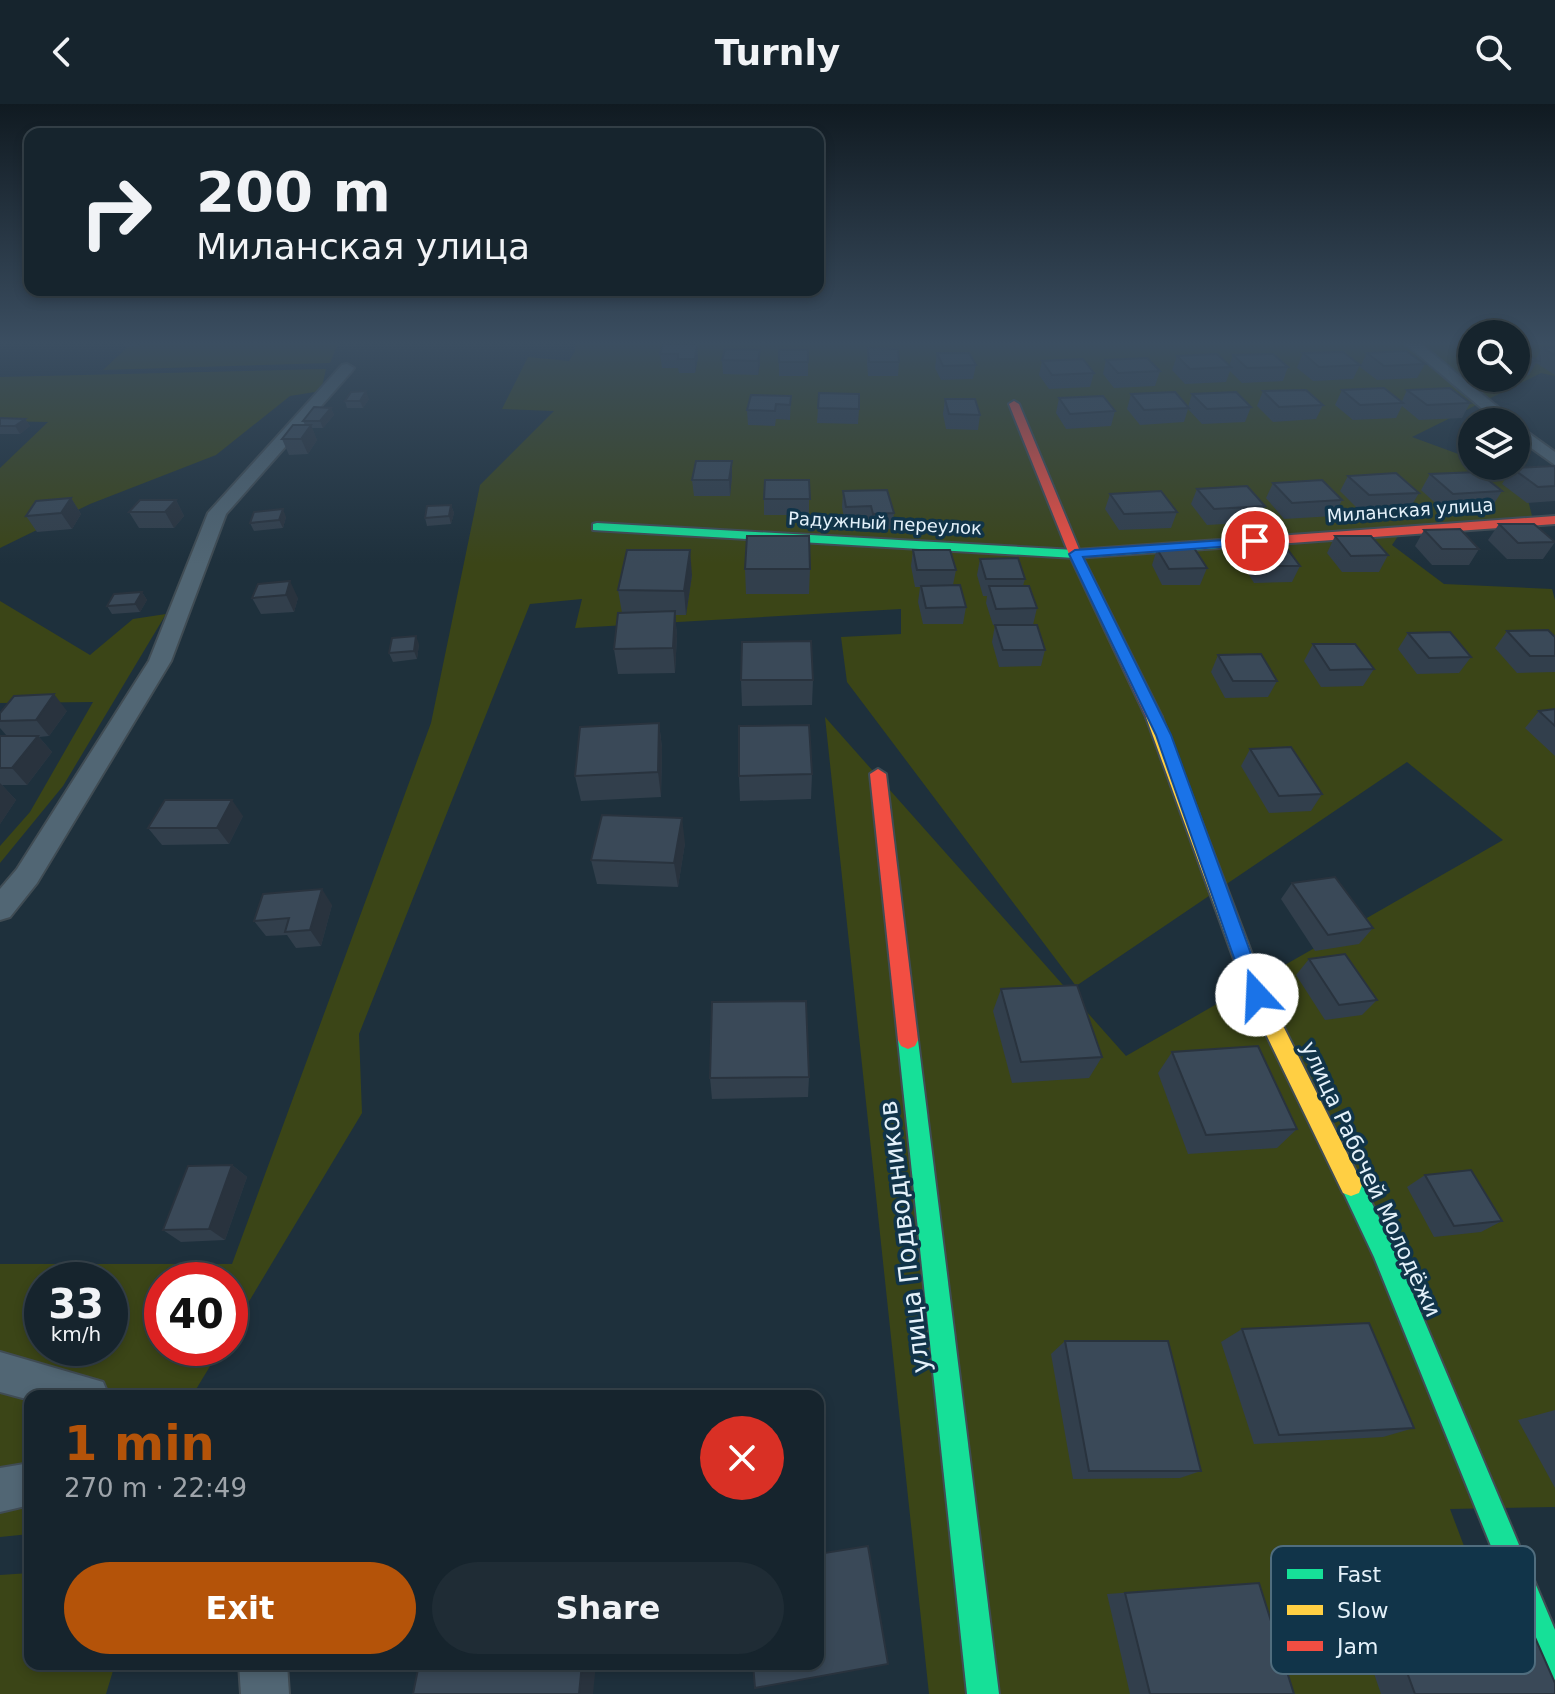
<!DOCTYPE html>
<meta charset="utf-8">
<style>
:root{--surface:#16242d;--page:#1f2c35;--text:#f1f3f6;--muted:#9ea4aa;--line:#354149;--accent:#b45309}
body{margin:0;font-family:"DejaVu Sans",sans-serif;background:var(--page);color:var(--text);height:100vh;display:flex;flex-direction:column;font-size:30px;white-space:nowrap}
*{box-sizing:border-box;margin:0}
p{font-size:26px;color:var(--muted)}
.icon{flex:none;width:44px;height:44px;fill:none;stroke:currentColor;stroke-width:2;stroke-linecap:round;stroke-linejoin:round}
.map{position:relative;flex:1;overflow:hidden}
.drawer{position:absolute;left:24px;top:1286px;width:800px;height:280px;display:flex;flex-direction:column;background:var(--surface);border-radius:16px;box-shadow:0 4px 12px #0003,0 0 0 2px var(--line)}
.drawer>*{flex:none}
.top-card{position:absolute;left:24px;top:24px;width:800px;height:168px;border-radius:16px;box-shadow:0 4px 12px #0003,0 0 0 2px var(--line);background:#16242d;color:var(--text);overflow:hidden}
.controls{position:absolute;left:1458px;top:216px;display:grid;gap:16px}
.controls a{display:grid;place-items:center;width:72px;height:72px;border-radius:50%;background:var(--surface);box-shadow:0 4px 12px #0003,0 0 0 2px var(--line);font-size:40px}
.speed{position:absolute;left:24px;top:1158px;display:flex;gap:16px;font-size:40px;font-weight:700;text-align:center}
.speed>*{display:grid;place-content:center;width:104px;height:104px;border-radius:50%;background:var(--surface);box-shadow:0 4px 12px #0003,0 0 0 2px var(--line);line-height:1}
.speed small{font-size:20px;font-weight:400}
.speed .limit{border:12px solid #d22;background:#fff;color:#111}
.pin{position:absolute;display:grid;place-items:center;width:68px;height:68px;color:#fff;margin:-34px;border:4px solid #fff;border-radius:50%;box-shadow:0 2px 8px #0007}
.me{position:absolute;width:88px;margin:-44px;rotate:340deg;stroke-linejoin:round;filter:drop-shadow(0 0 6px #0008)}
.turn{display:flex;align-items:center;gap:28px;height:168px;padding:0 40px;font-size:36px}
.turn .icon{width:104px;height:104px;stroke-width:2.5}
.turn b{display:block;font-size:56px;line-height:68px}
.round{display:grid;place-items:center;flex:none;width:84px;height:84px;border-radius:42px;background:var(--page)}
.summary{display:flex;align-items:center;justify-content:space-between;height:136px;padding:0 40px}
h1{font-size:48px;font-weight:700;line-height:60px;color:var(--accent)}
.action{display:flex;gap:16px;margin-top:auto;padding:16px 40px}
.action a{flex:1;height:92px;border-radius:48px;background:var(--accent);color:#fff;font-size:32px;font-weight:700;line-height:92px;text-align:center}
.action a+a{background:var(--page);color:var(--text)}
header{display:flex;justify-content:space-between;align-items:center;height:104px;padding:0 40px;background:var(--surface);font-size:36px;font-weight:700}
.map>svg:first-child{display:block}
.green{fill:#3b4517;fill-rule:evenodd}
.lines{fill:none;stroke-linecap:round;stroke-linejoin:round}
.street-casing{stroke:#404c54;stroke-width:4}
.fast-casing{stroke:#404c54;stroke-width:4}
.slow-casing{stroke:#404c54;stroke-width:4}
.jam-casing{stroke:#404c54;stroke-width:4}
.street{fill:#516674;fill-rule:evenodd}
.fast{fill:#16e098;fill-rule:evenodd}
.slow{fill:#ffcf43;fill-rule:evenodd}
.jam{fill:#f24e42;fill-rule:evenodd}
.wall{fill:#323f4c}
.shaded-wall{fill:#29333e}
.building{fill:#3a4958;stroke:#29333e;stroke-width:2}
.route{fill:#1a73e8;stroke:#114b97;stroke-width:2}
.labels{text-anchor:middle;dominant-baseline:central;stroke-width:7;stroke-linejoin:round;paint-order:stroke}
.far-street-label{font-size:18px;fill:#e4f1fa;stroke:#113449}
.street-label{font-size:22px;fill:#e4f1fa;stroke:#113449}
.near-street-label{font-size:26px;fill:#e4f1fa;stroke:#113449}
.key{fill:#113449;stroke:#506d7e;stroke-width:2}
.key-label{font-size:22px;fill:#e4f1fa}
</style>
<header><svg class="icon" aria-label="back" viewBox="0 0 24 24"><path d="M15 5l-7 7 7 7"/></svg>Turnly<svg class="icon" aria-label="search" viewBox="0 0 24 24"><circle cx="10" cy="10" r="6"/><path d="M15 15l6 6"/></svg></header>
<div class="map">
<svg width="1555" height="1590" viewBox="0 0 1555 1590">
<rect width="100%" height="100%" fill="#1e303c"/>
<g class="green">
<polygon points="134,237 339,237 330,259 103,266"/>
<path d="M575,237H1472V274H1516V237H1555V272L1541,269L1412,333L1472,355V362H1494L1522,372L1532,412L1405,422L1392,441L1444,480L1552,485L1555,496V1403L1450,1405L1520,1590H929L825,613L1126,952L1503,736L1407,658L1076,882L847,578L841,533L901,530V505L575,524L582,495L530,500L359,930L362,1009L230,1229V1176H162V1244H221L192,1292H30V1430L0,1433V1160H232L431,619L480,381L554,307L502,305L528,253L569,257L575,247ZM42,1176H110V1244H42Z"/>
<polygon points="326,265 321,287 290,292 216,351 90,400 0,444 0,364 48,318 0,317 0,273"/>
<polygon points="0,497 90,551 133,515 166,510 63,682 0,759 0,742 30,708 93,598 0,599"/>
<polygon points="30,1469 30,1560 115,1560 106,1590 0,1590 0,1471"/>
</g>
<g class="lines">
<g class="street-casing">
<g id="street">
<polygon points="1402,237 1417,237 1516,318 1498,318"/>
<polygon points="347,260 354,264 352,267 226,410 171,557 37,779 10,813 0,816 0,785 17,765 149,557 208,409 342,261"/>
<polygon points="1516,320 1555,348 1555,361 1516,333"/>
<polygon points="0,1248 103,1278 109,1292 30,1292 30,1296 0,1288"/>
<polygon points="30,1359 30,1401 0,1408 0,1364"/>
<polygon points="239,1560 287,1560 289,1590 241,1590"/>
</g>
</g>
<g class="fast-casing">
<g id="fast">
<polygon points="597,419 1075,446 1262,433 1268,437 1262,441 1075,454 593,426 593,420"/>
<polygon points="908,927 915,930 918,936 999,1590 967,1590 898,936 901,930"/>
<polygon points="1351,1070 1359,1073 1391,1138 1555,1526 1555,1577 1544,1573 1374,1153 1340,1081 1343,1073"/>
</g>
</g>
<g class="slow-casing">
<polygon id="slow" points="1154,608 1162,613 1267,890 1359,1073 1362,1081 1359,1089 1351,1092 1343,1089 1247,891 1146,613"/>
</g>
<g class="jam-casing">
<g id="jam">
<polygon points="1014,297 1019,300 1081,450 1162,613 1159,616 1149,616 1146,613 1069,450 1009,300"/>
<polygon points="1555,412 1555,420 1262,441 1256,437 1262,433"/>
<polygon points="878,665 886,670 918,936 915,942 908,945 901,942 898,936 870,670"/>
</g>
</g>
<use href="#street" class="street"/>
<use href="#fast" class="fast"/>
<use href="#slow" class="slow"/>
<use href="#jam" class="jam"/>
</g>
<g class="wall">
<polygon points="122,237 143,237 138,242 125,243"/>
<polygon points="663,240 698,254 695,269 679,269 678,264 662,264 660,250"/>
<polygon points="1555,243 1555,271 1536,259 1529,271 1516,272 1516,244 1535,256 1542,244"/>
<polygon points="868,244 899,258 898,272 868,272 867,259"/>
<polygon points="760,246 760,260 758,271 723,270 722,256"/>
<rect x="779" y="246" width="29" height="26"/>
<polygon points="937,249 976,261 973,275 941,276 935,264"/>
<polygon points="1303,249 1360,261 1353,275 1313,277 1297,264"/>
<polygon points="1367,249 1425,260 1417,274 1377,276 1360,263"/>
<polygon points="1233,251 1288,263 1283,277 1242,279 1230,267 1226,278 1185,280 1172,266 1177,252 1229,262"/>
<polygon points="1106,256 1160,267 1155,282 1114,284 1103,270"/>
<polygon points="1042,257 1094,269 1090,283 1049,285 1039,271"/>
<polygon points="1342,286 1402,297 1407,286 1470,299 1462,314 1419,316 1402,302 1396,314 1353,316 1335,301"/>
<polygon points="1263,287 1323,301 1316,315 1273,318 1257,302"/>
<polygon points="819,289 859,305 858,320 817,319"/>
<polygon points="1131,290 1188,303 1192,290 1251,303 1245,318 1202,320 1188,305 1184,318 1140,321 1127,305"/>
<polygon points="791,292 790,316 776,315 775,322 748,321 747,306"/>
<polygon points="1059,294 1115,307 1111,322 1066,325 1056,309"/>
<polygon points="369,295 363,304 347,304 345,297"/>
<polygon points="945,295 980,311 978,326 946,325 943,310"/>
<polygon points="331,304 334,311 323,324 312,324 317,336 308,350 289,351 282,335 305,321 303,317"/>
<polygon points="0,315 25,315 30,322 20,330 0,330"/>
<polygon points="732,357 732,372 730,392 694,392 692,376"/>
<polygon points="1555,362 1555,397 1527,399 1502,380 1512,364"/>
<polygon points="1430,370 1502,387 1492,403 1443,406 1421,386"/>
<polygon points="1348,372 1419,389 1410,404 1360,407 1340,387"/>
<polygon points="809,376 809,411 764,411 764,395"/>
<polygon points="1273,379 1342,396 1334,412 1284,415 1266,394"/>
<polygon points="1197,385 1265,402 1258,418 1207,421 1191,400"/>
<polygon points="843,387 894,409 892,425 872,426 870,418 845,419 842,403"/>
<polygon points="1110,390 1177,408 1171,424 1119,426 1105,405"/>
<polygon points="71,394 81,410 72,425 37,428 26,412"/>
<polygon points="176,396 184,412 174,424 139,424 129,408"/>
<polygon points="451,401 454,409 451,420 427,422 425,414"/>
<polygon points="286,413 283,424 254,427 250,419"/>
<polygon points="1499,420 1555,438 1543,455 1507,455 1488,436"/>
<polygon points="1424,426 1479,445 1469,461 1432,461 1415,442"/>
<polygon points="1335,432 1388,451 1379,468 1342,468 1327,449"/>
<polygon points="1248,442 1300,462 1292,478 1254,479 1241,458"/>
<polygon points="1157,445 1207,464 1200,481 1162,481 1152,461"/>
<polygon points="913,446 956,466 953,481 966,503 963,520 923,520 918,498 920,483 915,483 911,462"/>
<polygon points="980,455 1025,475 1023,482 1037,504 1033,521 993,521 986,499 987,492 983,492 977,471"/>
<polygon points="745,465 810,465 809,490 746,490"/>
<polygon points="692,471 686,511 675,511 677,532 675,569 618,570 614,545 622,509 618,486"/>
<polygon points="258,480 298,494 294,508 261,510 252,494"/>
<polygon points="142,488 147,496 140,508 112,510 107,502"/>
<polygon points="995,521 1045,546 1041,562 999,563 992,538"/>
<polygon points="1507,527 1555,533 1555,568 1517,569 1495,544"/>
<polygon points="1408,529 1471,553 1459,569 1417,570 1398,545"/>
<polygon points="419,540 417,555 393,558 389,549"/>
<polygon points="1313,540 1374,565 1363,582 1321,583 1304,557"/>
<polygon points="1218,551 1277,577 1268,593 1225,594 1211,568"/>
<polygon points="741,576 813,576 812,601 742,602"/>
<polygon points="1555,605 1555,652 1525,624 1539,607"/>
<polygon points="67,607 49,632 39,633 52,648 27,681 2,681 16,696 0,720 0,632 7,632 0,624 0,609"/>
<polygon points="659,619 662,644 661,693 581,697 575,672"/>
<polygon points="1250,645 1322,690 1311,707 1269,709 1241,662"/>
<polygon points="812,670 811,695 740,697 739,672"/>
<polygon points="243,712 229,740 162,741 148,724"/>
<polygon points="685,739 678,783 597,780 591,756"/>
<polygon points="1292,779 1373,824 1359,840 1315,847 1281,795"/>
<polygon points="332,801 321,842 296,844 287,831 266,832 254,817"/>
<polygon points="1309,855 1377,896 1362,911 1325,916 1296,871"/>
<polygon points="1001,885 1102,953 1089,974 1012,979 993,907"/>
<polygon points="1172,948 1297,1025 1277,1044 1188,1050 1158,969"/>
<polygon points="809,973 808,993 712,995 710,974"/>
<polygon points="232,1061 247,1073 225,1136 181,1138 163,1126"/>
<polygon points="1425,1071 1502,1117 1481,1128 1434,1133 1407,1083"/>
<polygon points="1242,1225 1414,1324 1383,1333 1254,1340 1221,1238"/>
<polygon points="1065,1237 1201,1367 1180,1374 1073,1375 1051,1250"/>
<polygon points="1555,1306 1555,1384 1518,1316"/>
<polygon points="1259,1479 1294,1590 1130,1590 1107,1490"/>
<polygon points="1522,1504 1555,1590 1381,1590 1354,1511 1482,1505"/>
</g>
<g class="shaded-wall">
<polygon points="135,237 143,237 138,242"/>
<polygon points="697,240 698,254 695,269 695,255"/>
<polygon points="760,246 760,260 758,271 758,257"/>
<polygon points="366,287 369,295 363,304 360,297"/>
<polygon points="331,304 334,311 323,324 320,317"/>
<polygon points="25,315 30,322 20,330 15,322"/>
<polygon points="311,321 317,336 308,350 301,335"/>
<polygon points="732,357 732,372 730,392 729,376"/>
<polygon points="71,394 81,410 72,425 61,409"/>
<polygon points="176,396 184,412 174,424 165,408"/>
<polygon points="451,401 454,409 451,420 449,412"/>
<polygon points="283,405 286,413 283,424 279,416"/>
<polygon points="690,446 692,471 686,511 684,487"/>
<polygon points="290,477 298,494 294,508 286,491"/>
<polygon points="142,488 147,496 140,508 135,500"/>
<polygon points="675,507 677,532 675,569 673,544"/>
<polygon points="416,532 419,540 417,555 414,547"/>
<polygon points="54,590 67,607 49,632 36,616"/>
<polygon points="659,619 662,644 661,693 658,668"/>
<polygon points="38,632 52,648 27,681 12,664"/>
<polygon points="0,679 16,696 0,720"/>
<polygon points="232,696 243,712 229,740 217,724"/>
<polygon points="682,714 685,739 678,783 674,759"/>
<polygon points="322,785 332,801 321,842 310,826"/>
<polygon points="232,1061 247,1073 225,1136 209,1125"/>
<polygon points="582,1560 596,1560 593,1590 579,1590"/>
</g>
<g class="building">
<polygon points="663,240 697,240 695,255 678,255 678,250 660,250"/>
<polygon points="1555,243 1555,251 1542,244"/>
<polygon points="868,244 898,245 899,258 869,258"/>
<polygon points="1516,244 1517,244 1538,257 1516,258"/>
<polygon points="725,245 760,246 758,257 722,256"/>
<rect x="779" y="246" width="29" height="12"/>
<polygon points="1406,247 1425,260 1384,262 1367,249"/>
<polygon points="1343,248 1360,261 1319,263 1303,249"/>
<polygon points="937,249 969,249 976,261 943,262"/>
<polygon points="1217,250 1231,263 1190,265 1177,252"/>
<polygon points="1273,250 1288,263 1247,264 1233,251"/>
<polygon points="1147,254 1160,267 1118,269 1106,256"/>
<polygon points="1083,255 1094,269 1052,271 1042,257"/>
<polygon points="1384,284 1403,299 1360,301 1342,286"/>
<polygon points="1450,284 1470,299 1427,301 1407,286"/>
<polygon points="1306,286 1323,301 1279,303 1263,287"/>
<polygon points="366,287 360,297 345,297 351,288"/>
<polygon points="1175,288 1189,304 1144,306 1131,290"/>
<polygon points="1236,288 1251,303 1207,305 1192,290"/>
<polygon points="819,289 859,290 859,305 818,304"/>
<polygon points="751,291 791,292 790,301 776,300 775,307 747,306"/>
<polygon points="1103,292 1115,307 1070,310 1059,294"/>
<polygon points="945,295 975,295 980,311 949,310"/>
<polygon points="314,303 331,304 320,317 303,317"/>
<polygon points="0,314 25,315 15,322 0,322"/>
<polygon points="293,321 311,321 301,335 282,335"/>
<polygon points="696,357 732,357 729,376 692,376"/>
<polygon points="1555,362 1555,382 1538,383 1512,364"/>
<polygon points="1478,368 1502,387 1453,390 1430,370"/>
<polygon points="1396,369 1419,389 1369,391 1348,372"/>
<polygon points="765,376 809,376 810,395 764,395"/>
<polygon points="1322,376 1342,396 1292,399 1273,379"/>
<polygon points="1247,382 1265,402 1214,405 1197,385"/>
<polygon points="887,386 894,409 873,410 871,402 846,403 843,387"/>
<polygon points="1161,387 1177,408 1124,410 1110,390"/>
<polygon points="71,394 61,409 26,412 36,397"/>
<polygon points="140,396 176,396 165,408 129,408"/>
<polygon points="451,401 449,412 425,414 427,402"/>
<polygon points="283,405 279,416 250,419 254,408"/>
<polygon points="1499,420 1534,420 1555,438 1518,439"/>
<polygon points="1460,425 1479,445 1442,445 1424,426"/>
<polygon points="747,432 809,432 810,465 745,465"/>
<polygon points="1335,432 1371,432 1388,451 1351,452"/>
<polygon points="1248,442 1285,442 1300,462 1262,462"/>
<polygon points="1194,444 1207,464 1169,465 1157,445"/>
<polygon points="627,446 690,446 684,487 618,486"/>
<polygon points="913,446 950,446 956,466 917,466"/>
<polygon points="1018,454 1025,475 986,475 980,455"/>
<polygon points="290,477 286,491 252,494 258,480"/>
<polygon points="960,481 966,503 926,504 921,482"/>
<polygon points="989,482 1029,482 1037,504 996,505"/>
<polygon points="142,488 135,500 107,502 114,490"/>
<polygon points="675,507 673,544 614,545 618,509"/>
<polygon points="995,521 1037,521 1045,546 1003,546"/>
<polygon points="1548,526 1555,533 1555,552 1530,552 1507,527"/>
<polygon points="1450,528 1471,553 1429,554 1408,529"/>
<polygon points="416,532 414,547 389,549 392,534"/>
<polygon points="811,537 813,576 741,576 742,538"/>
<polygon points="1313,540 1355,540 1374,565 1330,566"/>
<polygon points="1261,550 1277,577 1233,577 1218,551"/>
<polygon points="54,590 36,616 0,617 0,609 14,592"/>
<polygon points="1555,605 1555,622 1539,607"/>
<polygon points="659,619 658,668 575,672 580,623"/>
<polygon points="809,621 812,670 739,672 739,622"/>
<polygon points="0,632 38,632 12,664 0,664"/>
<polygon points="1291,643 1322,690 1279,692 1250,645"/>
<polygon points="165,696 232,696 217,724 148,724"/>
<polygon points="602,711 682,714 674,759 591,756"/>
<polygon points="1335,773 1373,824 1328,831 1292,779"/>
<polygon points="322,785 310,826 285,828 289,814 254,817 263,790"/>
<polygon points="1345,850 1377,896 1339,901 1309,855"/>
<polygon points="1077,881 1102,953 1021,958 1001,885"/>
<polygon points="806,897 809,973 710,974 712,898"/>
<polygon points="1258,942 1297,1025 1206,1031 1172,948"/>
<polygon points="232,1061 209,1125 163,1126 188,1062"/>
<polygon points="1471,1066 1502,1117 1454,1122 1425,1071"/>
<polygon points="1369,1219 1414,1324 1279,1331 1242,1225"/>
<polygon points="1065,1237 1168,1237 1201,1367 1089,1367"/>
<polygon points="868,1442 888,1560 755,1584 753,1560 818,1560 818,1450"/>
<polygon points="1259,1479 1294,1590 1150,1590 1125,1489"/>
<polygon points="1522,1504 1555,1579 1555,1590 1415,1590 1386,1511"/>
<polygon points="419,1560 582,1560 579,1590 413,1590"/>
</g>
<linearGradient id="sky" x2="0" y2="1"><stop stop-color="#101a21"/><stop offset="0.52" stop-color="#3b4e61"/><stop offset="1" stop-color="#3b4e61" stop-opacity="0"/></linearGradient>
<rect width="1555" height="460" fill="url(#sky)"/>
<polygon class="route" points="1255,434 1261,437 1260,440 1083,453 1171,631 1266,891 1264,897 1257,899 1250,897 1247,891 1156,631 1069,450 1075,446"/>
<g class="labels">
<g class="far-street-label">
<text transform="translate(1410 406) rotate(-4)">Миланская улица</text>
<text transform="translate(885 419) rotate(3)">Радужный переулок</text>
</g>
<g class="street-label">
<text transform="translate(1371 1075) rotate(65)">улица Рабочей Молодёжи</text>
</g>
<g class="near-street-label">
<text transform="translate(904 1133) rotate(-97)">улица Подводников</text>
</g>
</g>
<rect x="1271" y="1442" width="264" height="128" rx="12" class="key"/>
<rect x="1287" y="1465" width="36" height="10" fill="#16e098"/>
<rect x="1287" y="1501" width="36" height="10" fill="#ffcf43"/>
<rect x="1287" y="1537" width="36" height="10" fill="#f24e42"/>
<g class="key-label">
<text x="1337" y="1478">Fast</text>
<text x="1337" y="1514">Slow</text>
<text x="1337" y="1550">Jam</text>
</g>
</svg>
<div class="controls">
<a><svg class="icon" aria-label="search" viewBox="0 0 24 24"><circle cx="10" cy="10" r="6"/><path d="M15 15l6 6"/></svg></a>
<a><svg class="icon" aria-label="layers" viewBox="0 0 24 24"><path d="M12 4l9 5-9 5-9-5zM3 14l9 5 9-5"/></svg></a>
</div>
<div class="speed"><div>33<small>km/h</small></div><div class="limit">40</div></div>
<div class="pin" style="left:1255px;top:437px;background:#d93025"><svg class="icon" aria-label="arrive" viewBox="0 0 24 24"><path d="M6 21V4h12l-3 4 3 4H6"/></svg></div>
<svg class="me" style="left:1257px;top:891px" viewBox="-20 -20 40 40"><circle r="19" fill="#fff"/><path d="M0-13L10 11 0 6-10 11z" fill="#1a73e8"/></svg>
<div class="top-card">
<div class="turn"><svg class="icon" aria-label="right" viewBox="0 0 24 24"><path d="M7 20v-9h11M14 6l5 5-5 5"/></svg><div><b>200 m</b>Миланская улица</div></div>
</div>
<section class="drawer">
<div class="summary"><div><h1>1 min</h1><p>270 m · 22:49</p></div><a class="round" style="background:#d93025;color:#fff"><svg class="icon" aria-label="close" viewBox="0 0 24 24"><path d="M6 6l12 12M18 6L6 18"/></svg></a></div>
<div class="action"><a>Exit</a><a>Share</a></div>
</section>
</div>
